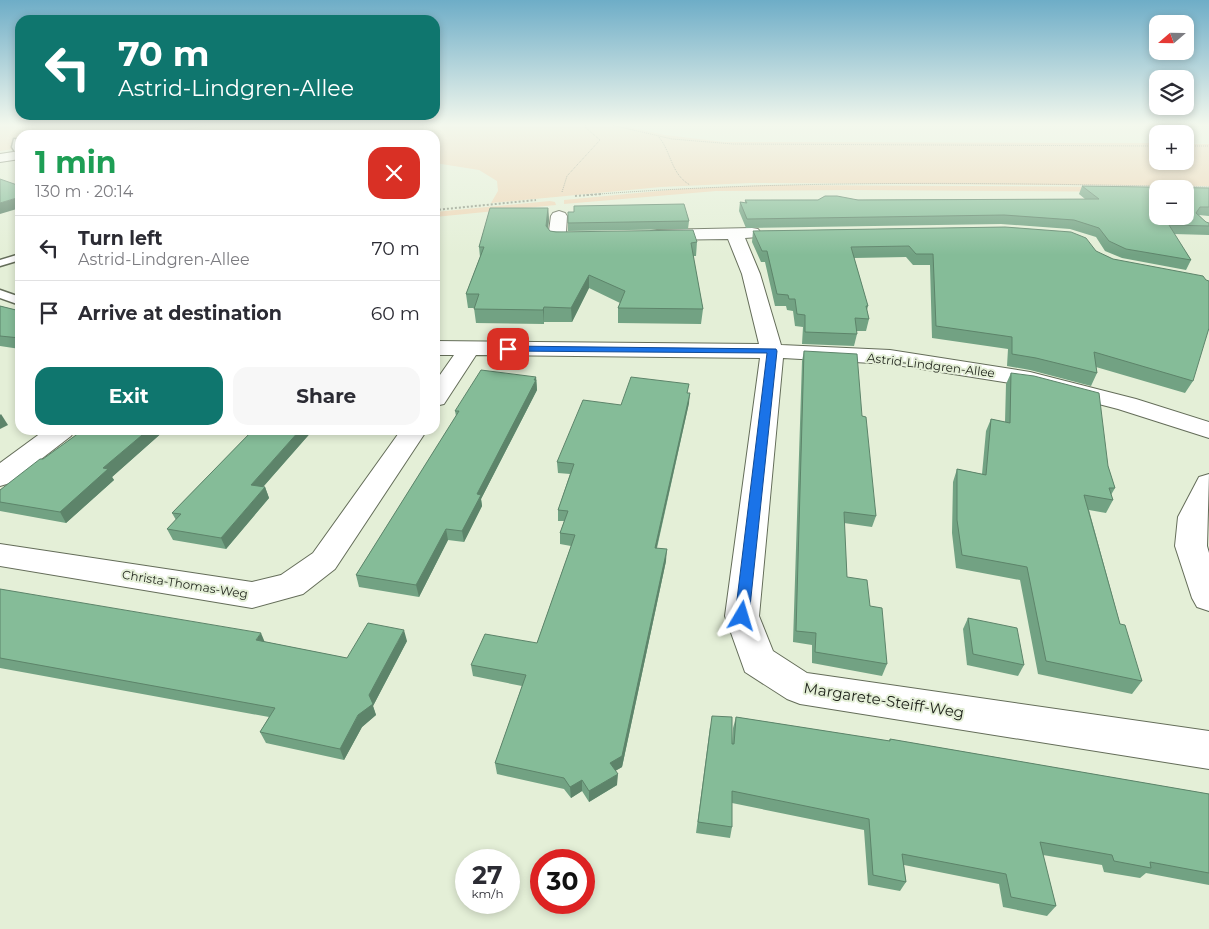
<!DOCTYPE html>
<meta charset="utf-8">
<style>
:root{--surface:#fff;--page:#f7f7f7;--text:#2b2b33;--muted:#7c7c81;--line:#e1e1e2;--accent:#0f766e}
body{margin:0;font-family:Montserrat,sans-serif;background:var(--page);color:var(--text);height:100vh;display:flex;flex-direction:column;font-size:19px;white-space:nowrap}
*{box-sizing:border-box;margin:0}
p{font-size:16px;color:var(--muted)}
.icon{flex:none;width:28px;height:28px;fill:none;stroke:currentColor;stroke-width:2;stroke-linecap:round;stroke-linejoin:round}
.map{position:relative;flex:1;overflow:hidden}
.sheet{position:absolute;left:15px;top:130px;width:425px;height:305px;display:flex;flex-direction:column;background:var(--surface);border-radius:15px;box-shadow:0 2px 8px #0003}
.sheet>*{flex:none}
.top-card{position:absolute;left:15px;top:15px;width:425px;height:105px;border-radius:15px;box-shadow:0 2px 8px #0003;background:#0f766e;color:#fff;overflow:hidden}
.needle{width:32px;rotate:250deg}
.buttons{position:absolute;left:1149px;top:15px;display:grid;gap:10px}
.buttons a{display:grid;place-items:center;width:45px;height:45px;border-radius:10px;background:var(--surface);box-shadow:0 2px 8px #0003;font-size:25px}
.speed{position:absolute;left:455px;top:849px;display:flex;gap:10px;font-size:25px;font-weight:700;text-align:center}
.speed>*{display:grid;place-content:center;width:65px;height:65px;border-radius:50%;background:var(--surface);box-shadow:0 2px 8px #0003;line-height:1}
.speed small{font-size:12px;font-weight:400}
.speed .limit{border:8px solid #d22;background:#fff;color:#111}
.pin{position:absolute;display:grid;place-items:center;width:42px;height:42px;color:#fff;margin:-21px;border-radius:10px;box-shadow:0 2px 8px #0006}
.me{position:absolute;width:55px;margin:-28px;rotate:7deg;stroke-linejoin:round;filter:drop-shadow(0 0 4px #0008)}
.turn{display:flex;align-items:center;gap:18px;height:105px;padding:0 20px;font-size:22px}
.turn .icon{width:65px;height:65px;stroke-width:2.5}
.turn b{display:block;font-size:35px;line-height:42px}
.round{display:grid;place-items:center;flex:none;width:52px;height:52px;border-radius:15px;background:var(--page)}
.summary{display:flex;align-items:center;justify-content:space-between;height:85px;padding:0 20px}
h1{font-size:30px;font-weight:700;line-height:38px;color:#1e9e55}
.primary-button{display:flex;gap:10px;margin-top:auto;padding:10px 20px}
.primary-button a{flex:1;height:58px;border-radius:15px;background:var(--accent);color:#fff;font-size:20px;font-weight:700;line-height:58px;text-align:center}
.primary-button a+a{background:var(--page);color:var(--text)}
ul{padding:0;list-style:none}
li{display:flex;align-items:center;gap:15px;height:65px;padding:0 20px;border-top:1px solid var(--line)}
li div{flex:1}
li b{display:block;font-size:19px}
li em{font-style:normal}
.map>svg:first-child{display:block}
.green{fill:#eed6b6}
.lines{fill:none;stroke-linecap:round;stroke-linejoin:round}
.lane-casing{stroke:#646d59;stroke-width:3}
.street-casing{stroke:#646d59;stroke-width:2}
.path-far1{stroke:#8d9584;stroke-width:1;stroke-dasharray:1 1;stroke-linecap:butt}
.path{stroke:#8d9584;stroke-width:2;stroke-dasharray:2 2;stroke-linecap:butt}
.lane{fill:#fff;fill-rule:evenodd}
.street{fill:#fff;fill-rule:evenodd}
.wall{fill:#72a283}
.shaded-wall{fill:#5d846a}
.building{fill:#85bc98;stroke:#5d846a;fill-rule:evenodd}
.route{fill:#1a73e8;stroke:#114b97}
.labels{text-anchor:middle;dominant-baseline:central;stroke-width:4;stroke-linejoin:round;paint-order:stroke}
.street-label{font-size:12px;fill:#1d2119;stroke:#e4efd7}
.near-street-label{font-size:15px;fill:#1d2119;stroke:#e4efd7}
</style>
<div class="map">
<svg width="1209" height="929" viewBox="0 0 1209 929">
<rect width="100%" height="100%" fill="#e4efd7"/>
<g class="green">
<polygon points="0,124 615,124 665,135 724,142 1157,143 1158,161 1185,161 1185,144 1209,144 1209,186 750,183 661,187 491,203 498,191 497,181 479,170 435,163 435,135 239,135 231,132 212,135 20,135 20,148 0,151"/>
<polygon points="766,185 1145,187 1153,192 851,190 716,191 564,204 564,200 679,189"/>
<polygon points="550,201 555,202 556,205 435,217 435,212"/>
</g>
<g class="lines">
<g class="lane-casing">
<g id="lane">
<polygon points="14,139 20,140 20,155 17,155 12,147"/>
<polygon points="20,254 20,260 0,266 0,260"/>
<polygon points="0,290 20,297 20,305 0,298"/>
</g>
</g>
<g class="street-casing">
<g id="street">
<polygon points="20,151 20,159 0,162 0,154"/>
<polygon points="559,211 565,213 567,216 566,233 595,233 598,237 595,241 557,243 551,242 548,238 551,216 553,213"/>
<polygon points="752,228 758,229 761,233 758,237 745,238 760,274 781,345 890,350 1030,372 1136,399 1209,422 1209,438 1118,409 1029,386 890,364 783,358 759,616 773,651 807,673 1209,731 1209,769 800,704 787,699 745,672 725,616 760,358 476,355 444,404 435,406 435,382 454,355 435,355 435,341 759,344 742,274 728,239 657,240 651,239 648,235 651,231 657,230"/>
<polygon points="45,430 75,430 71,436 10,483 0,486 0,463"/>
<polygon points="401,430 427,430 335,569 303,594 252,608 0,566 0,544 252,582 281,575 313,553"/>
<polygon points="1209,474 1207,546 1209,553 1209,611 1197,607 1192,598 1175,546 1178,517 1199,477"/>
</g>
</g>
<g class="path-far1">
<polyline points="607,124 672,139 733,144 1158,146"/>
<polyline points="160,135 214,124"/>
<path d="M659,137C672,154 671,174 690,185"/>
<polyline points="1185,146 1209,146"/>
<polyline points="562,192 567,176 600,140 586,128 585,124"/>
<path d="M586,195C793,179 1001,183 1209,187"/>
</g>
<g class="path">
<polyline points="575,196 602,194"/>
<polyline points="435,210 536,200"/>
</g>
<use href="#lane" class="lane"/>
<use href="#street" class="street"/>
</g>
<g class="wall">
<polygon points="1082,186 1209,188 1209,216 1199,215 1209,226 1209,235 1174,234 1191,260 1186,270 1122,258 1105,251 1096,237 1070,229 1001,224 746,228 739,211 740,202 745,203 745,200 1085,199 1079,194"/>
<polygon points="548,208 549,220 548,228 550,231 697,242 696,256 693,256 703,309 701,324 618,323 618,308 620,303 589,288 572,322 544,322 544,324 476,323 474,308 468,308 466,294 480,257 479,247"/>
<polygon points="574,212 689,221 688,229 568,231 568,223"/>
<polygon points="1005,227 1193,381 1185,393 1096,367 1097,373 1091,386 1030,370 1007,366 1008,349 932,338 930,265 913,265 906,257 854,258 868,306 867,310 869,319 866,331 856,331 857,334 854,346 802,344 803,327 795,326 793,311 787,310 786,306 775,306 765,262 761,262 752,242 753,231"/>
<polygon points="0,306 20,311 20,349 0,346"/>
<polygon points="804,351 862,416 876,516 872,527 844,523 847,577 870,606 887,664 882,676 812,663 812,645 793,642 802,361"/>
<polygon points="1011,373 1108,466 1115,488 1111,495 1113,500 1106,513 1089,510 1120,624 1142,681 1132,694 1038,674 1020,580 956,568 952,533 953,482 957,469 982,474 986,431 991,419 1005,422 1006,384"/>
<polygon points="536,377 537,390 481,499 482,506 464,542 448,540 419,597 359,587 356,575 456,416 455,411"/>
<polygon points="688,393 689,403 657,548 666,561 622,767 615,771 617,785 589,802 582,791 571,798 564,789 497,774 495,763 522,686 473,676 471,665 537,643 571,546 560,544 560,533 564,521 558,521 558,510 570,474 558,473 557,462 621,405"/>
<polygon points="83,430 165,430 112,477 114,480 66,523 0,511 0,490"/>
<polygon points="253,430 313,430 263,487 265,487 269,498 226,549 173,540 167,529 176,520 172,513"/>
<polygon points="0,589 347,658 407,641 373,706 376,715 362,727 344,760 266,743 260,732 269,717 0,668"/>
<polygon points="968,618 1024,665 1018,676 967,665 963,629"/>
<polygon points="736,717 889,741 890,739 1209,794 1209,885 1146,873 1140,878 1104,872 1102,865 1043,855 1056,906 1047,916 1003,907 999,884 904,865 906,882 900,891 868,885 864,830 732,803 732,827 730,838 696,833 710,727 732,744 733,728"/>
</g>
<g class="shaded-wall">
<polygon points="20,197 20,208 0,214 0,203"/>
<polygon points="548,208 549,220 546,239 546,226"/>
<polygon points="589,275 589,288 572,322 571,308"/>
<polygon points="544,307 544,324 543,310"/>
<polygon points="536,377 537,390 481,499 482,506 464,542 462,531 477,494"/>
<polygon points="690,393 689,403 654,559 655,548"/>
<polygon points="1,414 8,425 0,429 0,415"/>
<polygon points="148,430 165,430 112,477 114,480 66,523 60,512 103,468"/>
<polygon points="300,430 313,430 255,496 251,485"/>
<polygon points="265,487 269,498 226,549 221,538"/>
<polygon points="446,529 448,540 419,597 416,585"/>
<polygon points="667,549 666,561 622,767 610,774 610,763"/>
<polygon points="404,630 407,641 373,706 376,715 362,727 344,760 340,749"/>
<polygon points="261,633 266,645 256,640"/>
<polygon points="618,774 617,785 589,802 589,791"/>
<polygon points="582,780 582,791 571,798 570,787"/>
</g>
<g class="building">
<polygon points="0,179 20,186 20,197 0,203"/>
<path d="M1082,186L1209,188V207H1200L1196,213L1206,222L1209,223V226L1169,225L1191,260L1126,249L1109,241L1099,228L1074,220L1004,215L747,219L740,202L747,203L745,200H818L825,196H837L858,200L1099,199ZM1158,189H1185V216H1158Z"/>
<polygon points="684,204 689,221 568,223 568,212 574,212 574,206"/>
<polygon points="490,208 548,208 546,226 550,231 556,232 693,230 697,242 691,243 703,309 618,308 625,291 589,275 571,308 544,307 543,310 474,309 479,294 466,294 484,247 479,247"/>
<polygon points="1005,227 1071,232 1086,238 1096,251 1113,259 1203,276 1206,280 1209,281 1209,328 1193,381 1094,352 1097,373 1036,358 1012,354 1012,337 936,326 933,254 916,254 909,246 851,247 868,306 866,306 869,319 855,318 857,334 805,332 805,315 797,314 795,299 789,299 788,295 777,294 767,251 762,251 753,231"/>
<polygon points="0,306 20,311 20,338 0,336"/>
<polygon points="804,351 857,354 862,416 866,417 876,516 844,512 847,577 867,580 870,606 882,608 887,664 815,652 816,633 796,631"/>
<polygon points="481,370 536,377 534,380 536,380 477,494 481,495 462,531 446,529 416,585 356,575 459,411 455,411"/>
<polygon points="1011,373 1034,376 1099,393 1108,466 1115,488 1109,488 1113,500 1084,495 1120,624 1125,625 1142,681 1046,661 1027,567 962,555 957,520 957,469 986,475 991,419 1010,423"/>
<polygon points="631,377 689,384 687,393 690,393 655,548 667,549 622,756 610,763 618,774 589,791 582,780 570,787 564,778 495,763 526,675 471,665 485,634 537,643 575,535 560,533 568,511 558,510 574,464 557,462 583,400 621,405"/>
<polygon points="83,430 148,430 103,468 108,469 60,512 0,502 0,490 40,459 43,459"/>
<polygon points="253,430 300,430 251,485 265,487 221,538 167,529 181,514 172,513"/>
<polygon points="0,589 261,633 256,640 347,658 368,623 404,630 369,695 373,704 358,715 340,749 260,732 275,708 0,658"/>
<polygon points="968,618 1017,628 1024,665 973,654"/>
<polygon points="712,716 732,717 732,744 734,744 736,717 890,741 890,739 1209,794 1209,873 1150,862 1151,868 1114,861 1112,855 1040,842 1056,906 1011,897 1006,874 902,854 906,882 873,875 869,819 732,791 732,827 698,822"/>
</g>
<linearGradient id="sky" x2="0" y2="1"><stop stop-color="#6eadc7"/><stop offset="0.49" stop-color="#f3f8ed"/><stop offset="1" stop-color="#f3f8ed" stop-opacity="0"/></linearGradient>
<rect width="1209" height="255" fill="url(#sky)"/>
<polygon class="route" points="508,346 776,349 777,351 749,616 747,620 742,622 737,620 735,616 767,353 504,351 504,347"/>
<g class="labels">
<g class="street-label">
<text transform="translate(931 365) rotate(7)">Astrid-Lindgren-Allee</text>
<text transform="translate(185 584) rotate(9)">Christa-Thomas-Weg</text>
</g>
<g class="near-street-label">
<text transform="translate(884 700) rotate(9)">Margarete-Steiff-Weg</text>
</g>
</g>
</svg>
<div class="buttons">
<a><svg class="needle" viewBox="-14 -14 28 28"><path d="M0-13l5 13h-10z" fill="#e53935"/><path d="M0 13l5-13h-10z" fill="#7c7c81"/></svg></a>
<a><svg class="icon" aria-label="layers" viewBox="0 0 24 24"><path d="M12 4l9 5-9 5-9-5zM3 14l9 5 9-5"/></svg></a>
<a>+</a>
<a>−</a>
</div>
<div class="speed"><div>27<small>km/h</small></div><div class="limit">30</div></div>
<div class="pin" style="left:508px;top:349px;background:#d93025"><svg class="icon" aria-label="arrive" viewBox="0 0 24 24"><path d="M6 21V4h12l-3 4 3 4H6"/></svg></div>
<svg class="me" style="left:742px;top:616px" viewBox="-20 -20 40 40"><path d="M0-17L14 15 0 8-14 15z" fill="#1a73e8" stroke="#fff" stroke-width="4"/></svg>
<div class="top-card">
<div class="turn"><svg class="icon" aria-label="left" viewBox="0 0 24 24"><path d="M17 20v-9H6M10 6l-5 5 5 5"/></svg><div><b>70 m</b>Astrid-Lindgren-Allee</div></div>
</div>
<section class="sheet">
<div class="summary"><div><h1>1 min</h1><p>130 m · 20:14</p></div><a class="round" style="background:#d93025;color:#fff"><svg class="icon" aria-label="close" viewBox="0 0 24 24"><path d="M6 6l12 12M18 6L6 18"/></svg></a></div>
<ul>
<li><svg class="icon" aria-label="left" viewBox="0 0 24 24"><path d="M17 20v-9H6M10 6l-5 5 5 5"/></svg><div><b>Turn left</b><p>Astrid-Lindgren-Allee</p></div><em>70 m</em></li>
<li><svg class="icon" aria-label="arrive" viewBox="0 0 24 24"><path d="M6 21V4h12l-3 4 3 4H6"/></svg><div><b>Arrive at destination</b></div><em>60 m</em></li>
</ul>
<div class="primary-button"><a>Exit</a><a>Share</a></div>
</section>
</div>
